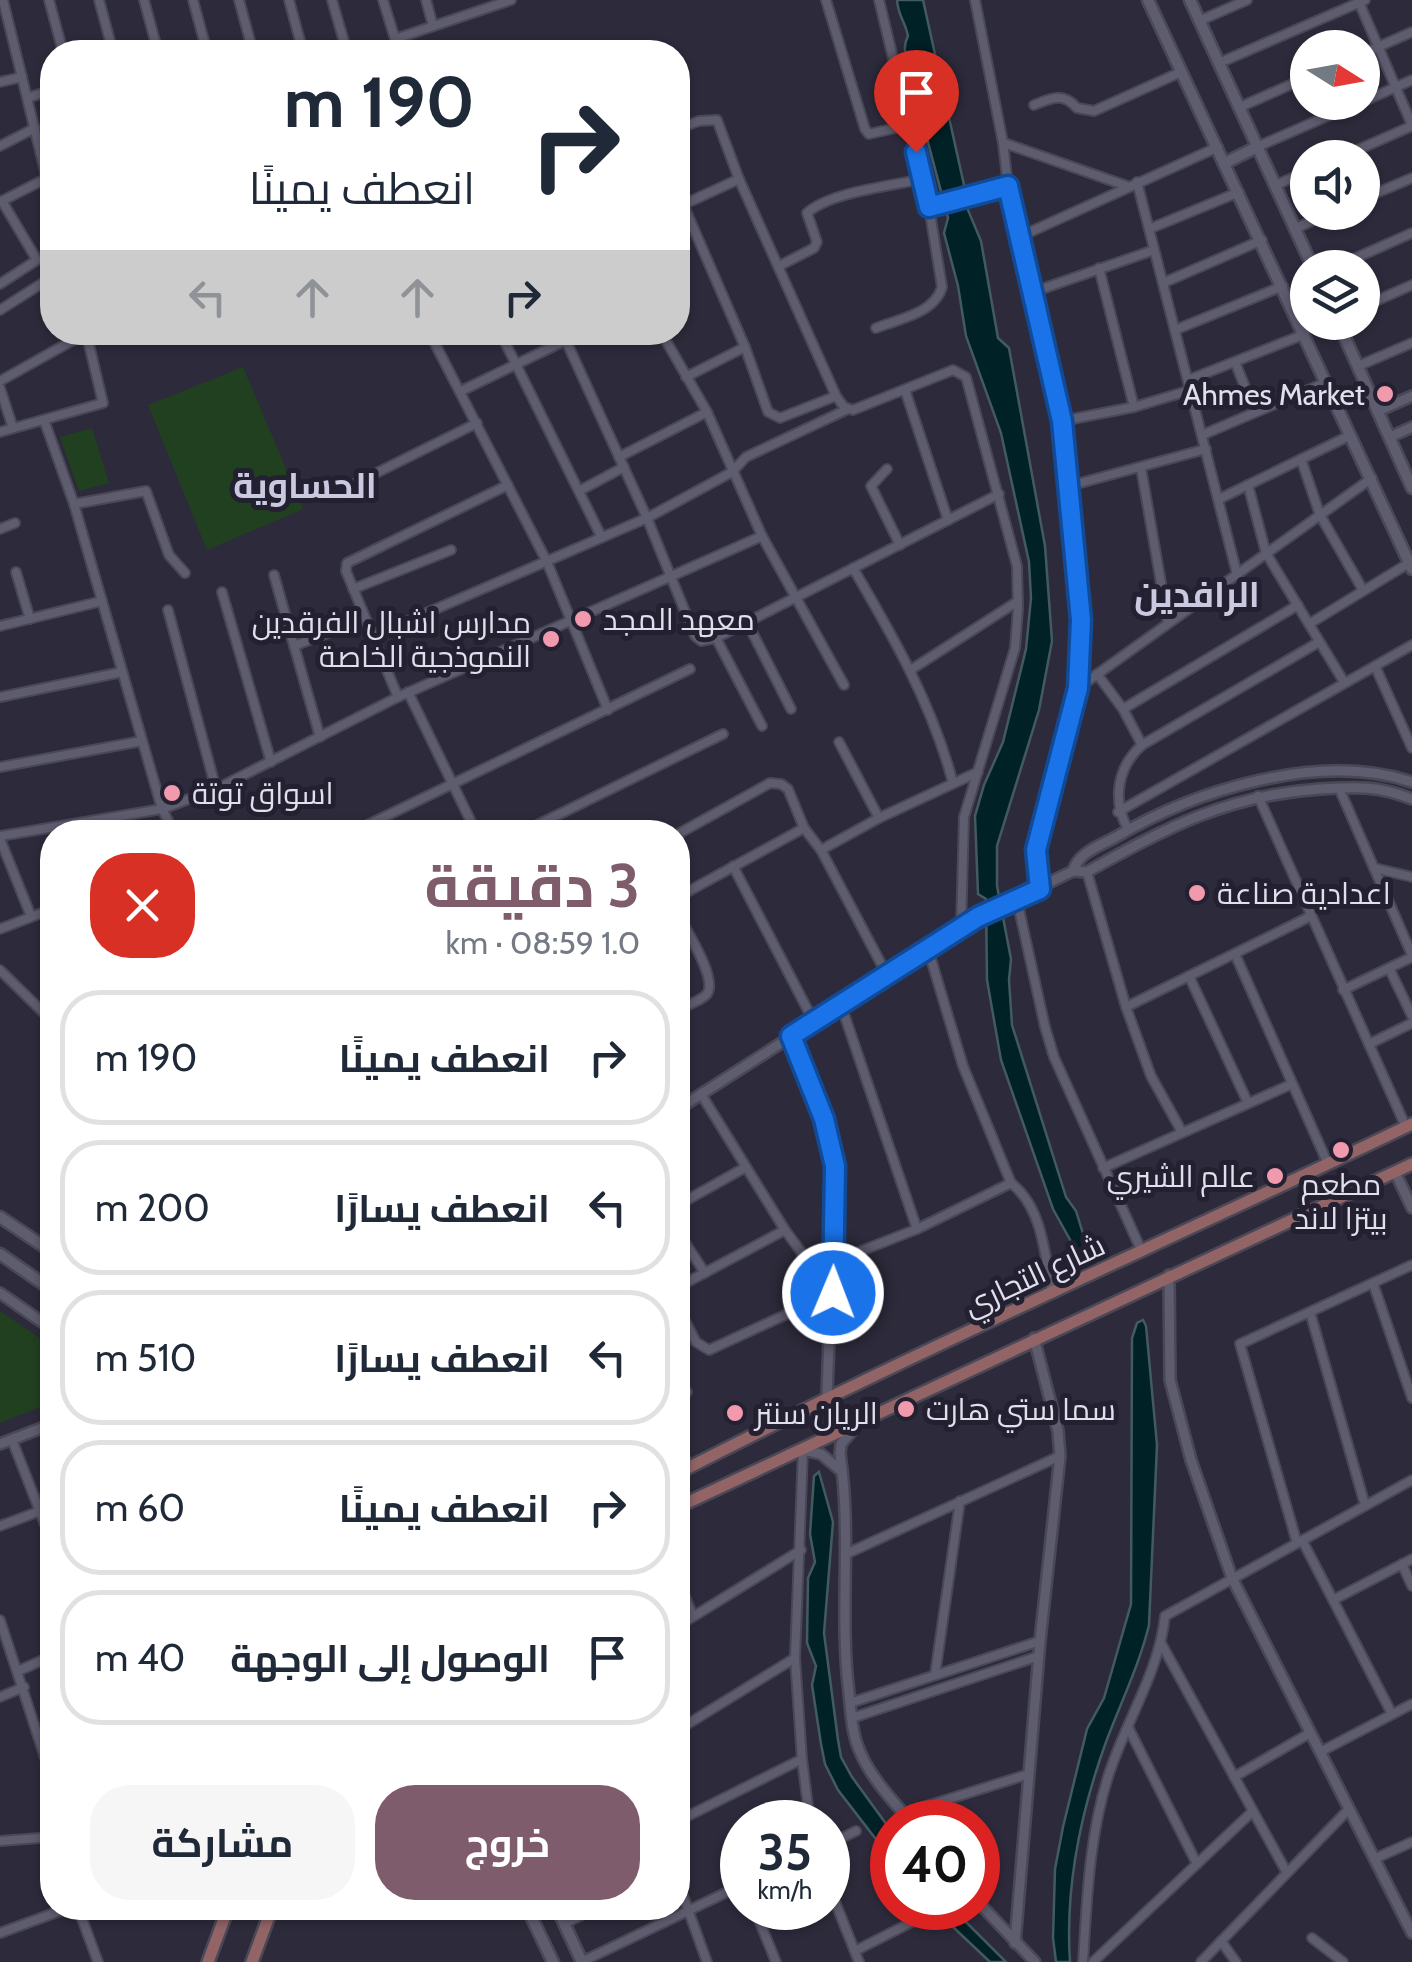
<!DOCTYPE html>
<html lang="ar">
<meta charset="utf-8">
<style>
:root{--surface:#fff;--page:#f6f6f7;--text:#1f2937;--muted:#747a83;--line:#e0e1e3;--accent:#7e5c6c}
body{margin:0;font-family:Cabin,Cairo,sans-serif;background:var(--page);color:var(--text);direction:rtl;height:100vh;display:flex;flex-direction:column;font-size:38px;white-space:nowrap}
*{box-sizing:border-box;margin:0}
p{font-size:32px;color:var(--muted)}
.icon{flex:none;width:55px;height:55px;fill:none;stroke:currentColor;stroke-width:2;stroke-linecap:round;stroke-linejoin:round}
.map{position:relative;flex:1;overflow:hidden;direction:ltr}
.sheet{position:absolute;left:40px;top:820px;width:650px;height:1100px;display:flex;flex-direction:column;background:var(--surface);border-radius:40px;box-shadow:0 2px 8px #0004;direction:rtl}
.sheet>*{flex:none}
.top-card{position:absolute;left:40px;top:40px;width:650px;height:305px;border-radius:40px;box-shadow:0 2px 8px #0004;direction:rtl;background:#fff;color:var(--text);overflow:hidden}
.needle{width:65px;rotate:101deg}
.tools{position:absolute;left:1290px;top:30px;display:grid;gap:20px}
.tools a{display:grid;place-items:center;width:90px;height:90px;border-radius:50%;background:var(--surface);box-shadow:0 2px 8px #0004;font-size:50px}
.speed{position:absolute;left:720px;top:1800px;display:flex;gap:20px;font-size:50px;font-weight:700;text-align:center}
.speed>*{display:grid;place-content:center;width:130px;height:130px;border-radius:50%;background:var(--surface);box-shadow:0 2px 8px #0004;line-height:1}
.speed small{font-size:25px;font-weight:400}
.speed .limit{border:15px solid #d22;background:#fff;color:#111}
.pin{position:absolute;display:grid;place-items:center;width:85px;height:85px;color:#fff;margin:-102px -42px;border-radius:50% 50% 50% 0;rotate:-45deg;box-shadow:0 0 10px #0007}
.pin .icon{rotate:45deg}
.me{position:absolute;width:110px;margin:-55px;rotate:1deg;stroke-linejoin:round;filter:drop-shadow(0 0 8px #0008)}
.turn{display:flex;align-items:center;gap:35px;height:210px;padding:0 50px;font-size:45px}
.turn .icon{width:130px;height:130px;stroke-width:2.5}
.turn b{display:block;font-size:70px;line-height:85px}
.lanes{display:flex;align-items:center;height:95px;padding:0 50px;background:#0003;justify-content:center;gap:50px;direction:ltr}
.lanes .off{opacity:.35}
.round{display:grid;place-items:center;flex:none;width:105px;height:105px;border-radius:40px;background:var(--page)}
.summary{display:flex;align-items:center;justify-content:space-between;height:170px;padding:0 50px}
h1{font-size:60px;font-weight:700;line-height:75px;color:var(--accent)}
.primary-button{display:flex;gap:20px;margin-top:auto;padding:20px 50px}
.primary-button a{flex:1;height:115px;border-radius:40px;background:var(--accent);color:#fff;font-size:40px;font-weight:700;line-height:115px;text-align:center}
.primary-button a+a{background:var(--page);color:var(--text)}
ul{padding:0;list-style:none}
li{display:flex;align-items:center;gap:30px;height:135px;margin:0 20px 15px;padding:0 30px;border:5px solid var(--line);border-radius:40px}
li div{flex:1}
li b{display:block;font-size:38px}
li em{font-style:normal}
.map>svg:first-child{display:block}
.green{fill:#204020}
.water{fill:#002126;stroke:#435a61;stroke-width:2.5}
.lines{fill:none;stroke-linecap:round;stroke-linejoin:round}
.minor-casing{stroke:#4a4856;stroke-width:12}
.tertiary-casing{stroke:#4a4856;stroke-width:14}
.secondary-casing{stroke:#4a4856;stroke-width:15}
.primary-casing{stroke:#4a4856;stroke-width:16}
.minor{stroke:#5e5c6f;stroke-width:8}
.tertiary{stroke:#5e5c6f;stroke-width:9}
.secondary{stroke:#5e5c6f;stroke-width:10}
.primary{stroke:#926466;stroke-width:11}
.route-casing{stroke:#114b97;stroke-width:25}
.route{stroke:#1a73e8;stroke-width:18}
.poi-dot{fill:#f29aad;stroke:#232131;stroke-width:4}
.labels{text-anchor:middle;dominant-baseline:central;stroke-width:10;stroke-linejoin:round;paint-order:stroke}
.poi-label{font-size:30px;fill:#e0dfeb;stroke:#232131;text-anchor:start}
.street-label{font-size:30px;fill:#e0dfeb;stroke:#232131}
.quarter-label{font-size:35px;font-weight:bold;fill:#cbc9df;stroke:#232131}
</style>
<div class="map">
<svg width="1412" height="1962" viewBox="0 0 1412 1962">
<rect width="100%" height="100%" fill="#2d2a3b"/>
<g class="green">
<polygon points="243,367 303,509 207,550 148,405"/>
<polygon points="92,428 109,483 79,491 60,437"/>
<polygon points="0,1311 52,1346 52,1402 0,1423"/>
</g>
<g class="water">
<path d="M897,0H923L964,185L960,191L981,241L998,338L1009,348L1045,546L1052,641L1039,710L997,846V886L1011,959L1009,980L1012,1025L1066,1197L1076,1211L1088,1250L1078,1254L1053,1209L1001,1060L987,980L986,899L978,894L975,816L984,785L1003,742L1026,649L1031,598L1029,562L1001,433L966,336L958,286L944,233L948,218L925,131L916,123C919,107 920,89 915,74C909,59 900,52 908,36C905,21 898,16 897,0Z"/>
<path d="M1143,1320L1146,1326L1157,1445L1149,1625C1139,1666 1121,1702 1106,1742C1081,1811 1065,1888 1070,1962H1056L1053,1938L1055,1869L1063,1827L1087,1729L1104,1698L1131,1604L1132,1338L1137,1323Z"/>
<polygon points="819,1472 833,1522 824,1633 838,1740 841,1757 852,1777 892,1832 892,1860 838,1790 825,1764 821,1744 812,1685 816,1666 807,1643 808,1578 815,1562 810,1534 814,1476"/>
<polygon points="941,1908 952,1908 1006,1962 990,1962 952,1926 948,1914"/>
</g>
<g class="lines">
<g class="minor-casing">
<g id="minor">
<polyline points="3,0 52,200"/>
<polyline points="49,0 63,52"/>
<polyline points="99,0 113,52"/>
<polyline points="144,0 158,52"/>
<polyline points="193,0 207,52"/>
<polyline points="239,0 253,52"/>
<polyline points="289,0 303,52"/>
<polyline points="332,0 347,52"/>
<polyline points="383,0 399,52"/>
<polyline points="426,0 433,26"/>
<polyline points="826,0 865,129 869,134 909,125"/>
<polyline points="975,0 1003,143 1008,186 1062,421 1081,621 1078,688 1036,850 1040,889"/>
<polyline points="1358,0 1412,125"/>
<polyline points="1199,21 1247,0"/>
<polyline points="395,39 511,0"/>
<polyline points="1362,54 1412,32"/>
<polyline points="1219,63 1365,0"/>
<polyline points="0,82 22,77"/>
<polyline points="27,98 52,90"/>
<polyline points="1362,102 1412,80"/>
<path d="M1034,105C1052,98 1063,92 1077,108L1094,111L1181,72"/>
<polyline points="1240,107 1308,77"/>
<polyline points="678,129 699,121 717,120 739,179 836,396 844,407 853,410 953,370 966,377 1017,566 1018,609 1015,648 964,817 961,928"/>
<polyline points="1004,143 1127,186"/>
<polyline points="0,146 35,128"/>
<polyline points="1259,146 1360,102"/>
<polyline points="1339,158 1412,126"/>
<polyline points="1137,182 1237,574"/>
<polyline points="1276,185 1308,171"/>
<polyline points="1362,199 1412,178"/>
<polyline points="0,202 47,178"/>
<polyline points="683,204 745,347 768,412 780,418 836,396"/>
<polyline points="678,207 739,179"/>
<polyline points="929,207 1008,186"/>
<polyline points="1149,229 1239,192"/>
<polyline points="1294,229 1332,212"/>
<polyline points="1019,237 1218,147"/>
<path d="M779,266L814,248L817,242L807,213C830,192 891,186 922,179"/>
<polyline points="1099,268 1134,407"/>
<polyline points="1333,268 1412,233"/>
<polyline points="1163,283 1262,240"/>
<polyline points="0,284 37,260 2,201"/>
<polyline points="1033,292 1154,250"/>
<polyline points="1362,307 1412,285"/>
<polyline points="0,310 52,277"/>
<path d="M876,328C899,319 935,313 942,287L929,207L879,0"/>
<polyline points="1175,330 1283,286"/>
<polyline points="429,332 547,562 608,710"/>
<polyline points="500,332 601,536"/>
<polyline points="562,332 647,518 695,636 701,641 716,638 999,494"/>
<polyline points="661,332 707,412 762,536 844,685"/>
<polyline points="1235,362 1255,412"/>
<polyline points="1358,366 1412,343"/>
<polyline points="686,377 745,347"/>
<polyline points="1188,380 1305,334"/>
<polyline points="0,381 86,333"/>
<polyline points="0,388 13,428"/>
<polyline points="905,390 948,520"/>
<polyline points="461,391 583,332"/>
<polyline points="44,420 74,504 162,809 174,832"/>
<polyline points="1062,421 1134,407 1191,390"/>
<polyline points="0,432 103,403 86,332"/>
<polyline points="1202,435 1327,382"/>
<polyline points="619,457 707,412"/>
<polyline points="1301,459 1320,515 1363,590"/>
<polyline points="1141,468 1168,623"/>
<polyline points="887,469 871,486 900,545"/>
<polyline points="1248,485 1266,553 1344,682"/>
<polyline points="1069,486 1206,449"/>
<polyline points="579,491 624,467"/>
<polyline points="328,497 477,423"/>
<polyline points="1219,499 1351,435"/>
<polyline points="74,504 146,491 169,555 185,573"/>
<polyline points="0,529 15,523"/>
<path d="M853,568C894,638 932,704 953,783"/>
<polyline points="16,572 30,619"/>
<polyline points="274,575 320,737"/>
<polyline points="353,589 451,550"/>
<polyline points="222,592 271,762"/>
<polyline points="168,610 216,789"/>
<polyline points="747,622 791,709"/>
<polyline points="1309,624 1409,563"/>
<polyline points="0,626 102,601"/>
<polyline points="373,636 647,518 732,472 746,457 848,409"/>
<polyline points="716,638 762,726"/>
<polyline points="294,646 338,629"/>
<polyline points="1375,666 1412,748"/>
<polyline points="912,669 1018,601"/>
<polyline points="1097,674 1123,709 1142,745"/>
<polyline points="1078,688 1372,478"/>
<polyline points="408,692 476,832"/>
<polyline points="0,697 122,672"/>
<polyline points="398,697 346,571 347,563 508,485"/>
<polyline points="1123,709 1298,605"/>
<polyline points="839,742 879,818"/>
<polyline points="0,767 142,741"/>
<polyline points="1339,788 1412,955"/>
<polyline points="1258,796 1406,1127"/>
<polyline points="1118,812 1412,645"/>
<path d="M1128,829C1112,801 1117,767 1142,745L1319,642"/>
<polyline points="353,832 690,669"/>
<polyline points="523,832 723,734"/>
<polyline points="678,834 770,783 781,784 788,789 804,828 821,850 887,975"/>
<polyline points="0,836 162,809 216,789 398,697 762,536"/>
<polyline points="0,839 31,916"/>
<polyline points="821,850 879,818 978,772"/>
<polyline points="733,866 814,1022"/>
<polyline points="1374,868 1412,877"/>
<polyline points="1087,872 1126,1007 1151,1076 1182,1132"/>
<polyline points="678,897 804,828"/>
<polyline points="1017,900 1045,1027 1054,1057 1142,1252"/>
<path d="M678,914C685,929 720,981 706,995C700,1001 685,1006 678,1010"/>
<polyline points="0,929 52,909"/>
<path d="M928,949L963,1066L1011,1183C1043,1208 1045,1256 1052,1294"/>
<polyline points="1235,954 1328,1164"/>
<polyline points="1389,968 1412,1016"/>
<polyline points="0,970 52,1021"/>
<polyline points="1189,976 1248,1103"/>
<polyline points="1343,990 1412,957"/>
<polyline points="841,1005 917,1229"/>
<polyline points="1126,1007 1311,916"/>
<polyline points="1369,1044 1412,1023"/>
<polyline points="701,1094 785,1230 802,1253 815,1301"/>
<polyline points="1103,1168 1292,1084"/>
<polyline points="678,1205 746,1167"/>
<polyline points="678,1232 705,1273"/>
<polyline points="833,1262 917,1229 1011,1183"/>
<polyline points="1373,1283 1412,1398"/>
<polyline points="678,1287 785,1230"/>
<polyline points="678,1307 696,1342 709,1350 833,1293"/>
<polyline points="1310,1312 1365,1505"/>
<polyline points="678,1404 687,1392"/>
<polyline points="12,1440 52,1542"/>
<polyline points="678,1448 690,1466"/>
<polyline points="803,1450 795,1658 802,1759 810,1822"/>
<polyline points="0,1526 40,1511"/>
<polyline points="1302,1540 1392,1714"/>
<polyline points="1297,1543 1240,1344 1412,1265"/>
<polyline points="846,1554 1060,1456"/>
<polyline points="1402,1564 1412,1586"/>
<polyline points="678,1580 693,1616"/>
<polyline points="1333,1600 1412,1559"/>
<polyline points="0,1620 52,1779"/>
<polyline points="678,1626 801,1550"/>
<polyline points="1162,1645 1287,1873"/>
<polyline points="18,1671 52,1656"/>
<polyline points="935,1675 960,1501"/>
<polyline points="0,1697 24,1687"/>
<polyline points="850,1703 1040,1641"/>
<polyline points="852,1718 1039,1656"/>
<polyline points="1128,1727 1197,1864"/>
<polyline points="678,1730 795,1658"/>
<polyline points="1320,1752 1412,1704"/>
<polyline points="1234,1777 1310,1733"/>
<polyline points="904,1813 1029,1774"/>
<polyline points="678,1821 802,1759"/>
<polyline points="0,1841 52,1837"/>
<polyline points="828,1845 856,1831"/>
<polyline points="1374,1859 1412,1842"/>
<polyline points="678,1882 707,1962"/>
<polyline points="828,1884 859,1962"/>
<polyline points="78,1908 98,1962"/>
<polyline points="754,1908 776,1962"/>
<polyline points="564,1924 596,1908"/>
<polyline points="0,1933 68,1908"/>
<polyline points="1312,1938 1343,1962"/>
<polyline points="1221,1941 1236,1962"/>
<polyline points="855,1951 912,1922"/>
<polyline points="581,1962 742,1885"/>
<path d="M1083,1962C1087,1899 1089,1837 1108,1777C1125,1722 1159,1673 1165,1616L1412,1480"/>
<polyline points="1093,1962 1253,1811"/>
<polyline points="1201,1962 1349,1809"/>
</g>
</g>
<g class="tertiary-casing">
<g id="tertiary">
<polyline points="1378,411 1412,396"/>
<polyline points="1390,437 1412,427"/>
<path d="M1073,871C1078,853 1099,846 1114,838C1195,790 1320,751 1412,782"/>
<polyline points="791,1036 824,1119 835,1166 827,1396"/>
<path d="M678,1109L978,917L1073,871L1087,872C1165,828 1228,795 1320,789C1356,787 1377,785 1412,799"/>
<polyline points="1395,1172 1412,1208"/>
<polyline points="1169,1275 1170,1380 1191,1460 1232,1578 1412,1933"/>
<polyline points="0,1293 52,1329"/>
<path d="M857,1425L841,1444L840,1454C852,1534 839,1613 849,1693C851,1713 852,1736 861,1754C872,1779 894,1802 911,1822"/>
<polyline points="0,1444 52,1424"/>
<polyline points="803,1450 821,1454 840,1470"/>
<polyline points="978,1902 1035,1962"/>
<polyline points="1015,1943 1040,1641 1060,1456 1058,1431 1034,1338"/>
</g>
</g>
<g class="secondary-casing">
<g id="secondary">
<polyline points="1148,0 1412,569"/>
<polyline points="1190,0 1313,268"/>
<polyline points="1225,163 1259,146"/>
<polyline points="1338,322 1412,488"/>
<polyline points="0,1217 52,1252"/>
<polyline points="0,1254 52,1290"/>
<polyline points="527,1908 553,1962"/>
<polyline points="557,1908 582,1962"/>
</g>
</g>
<g class="primary-casing">
<g id="primary">
<path d="M678,1473C919,1349 1168,1241 1412,1124"/>
<polyline points="678,1507 1412,1164"/>
<polyline points="208,1962 228,1908"/>
<polyline points="252,1962 272,1908"/>
</g>
</g>
<use href="#minor" class="minor"/>
<use href="#tertiary" class="tertiary"/>
<use href="#secondary" class="secondary"/>
<use href="#primary" class="primary"/>
</g>
<g class="lines">
<g class="route-casing">
<polyline id="route" points="833,1293 835,1166 824,1119 791,1036 978,917 1040,889 1036,850 1078,688 1081,620 1062,421 1008,186 929,207 916,152"/>
</g>
<use href="#route" class="route"/>
</g>
<g class="poi-dot">
<circle cx="1385" cy="394" r="10"/>
<circle cx="583" cy="619" r="10"/>
<circle cx="551" cy="639" r="10"/>
<circle cx="172" cy="793" r="10"/>
<circle cx="1197" cy="893" r="10"/>
<circle cx="1341" cy="1150" r="10"/>
<circle cx="1275" cy="1176" r="10"/>
<circle cx="906" cy="1409" r="10"/>
<circle cx="735" cy="1413" r="10"/>
</g>
<g class="labels">
<g class="poi-label">
<text x="1365" y="394" text-anchor="end">Ahmes Market</text>
<text x="603" y="619">معهد المجد</text>
<text x="531" y="622" text-anchor="end">مدارس اشبال الفرقدين<tspan x="531" dy="34">النموذجية الخاصة</tspan></text>
<text x="192" y="793">اسواق توتة</text>
<text x="1217" y="893">اعدادية صناعة</text>
<text x="1255" y="1176" text-anchor="end">عالم الشيري</text>
<text x="1341" y="1184" text-anchor="middle">مطعم<tspan x="1341" dy="34">بيتزا لاند</tspan></text>
<text x="926" y="1409">سما ستي هارت</text>
<text x="755" y="1413">الريان سنتر</text>
</g>
<g class="street-label">
<text transform="translate(1034 1275) rotate(-25)">شارع التجاري</text>
</g>
<g class="quarter-label">
<text x="305" y="485">الحساوية</text>
<text x="1197" y="594">الرافدين</text>
</g>
</g>
</svg>
<div class="tools">
<a><svg class="needle" viewBox="-14 -14 28 28"><path d="M0-13l5 13h-10z" fill="#e53935"/><path d="M0 13l5-13h-10z" fill="#747a83"/></svg></a>
<a><svg class="icon" aria-label="sound" viewBox="0 0 24 24"><path d="M4 9h4l5-4v14l-5-4H4zM17 9q2 3 0 6"/></svg></a>
<a><svg class="icon" aria-label="layers" viewBox="0 0 24 24"><path d="M12 4l9 5-9 5-9-5zM3 14l9 5 9-5"/></svg></a>
</div>
<div class="speed"><div>35<small>km/h</small></div><div class="limit">40</div></div>
<div class="pin" style="left:916px;top:152px;background:#d93025"><svg class="icon" aria-label="arrive" viewBox="0 0 24 24"><path d="M6 21V4h12l-3 4 3 4H6"/></svg></div>
<svg class="me" style="left:833px;top:1293px" viewBox="-20 -20 40 40"><circle r="17" fill="#1a73e8" stroke="#fff" stroke-width="3"/><path d="M0-11L8 9 0 5-8 9z" fill="#fff"/></svg>
<div class="top-card">
<div class="turn"><svg class="icon" aria-label="right" viewBox="0 0 24 24"><path d="M7 20v-9h11M14 6l5 5-5 5"/></svg><div><b>190 m</b>انعطف يمينًا</div></div>
<div class="lanes"><svg class="icon off" aria-label="left" viewBox="0 0 24 24"><path d="M17 20v-9H6M10 6l-5 5 5 5"/></svg><svg class="icon off" aria-label="ahead" viewBox="0 0 24 24"><path d="M12 20V5M6 11l6-6 6 6"/></svg><svg class="icon off" aria-label="ahead" viewBox="0 0 24 24"><path d="M12 20V5M6 11l6-6 6 6"/></svg><svg class="icon" aria-label="right" viewBox="0 0 24 24"><path d="M7 20v-9h11M14 6l5 5-5 5"/></svg></div>
</div>
<section class="sheet">
<div class="summary"><div><h1>3 دقيقة</h1><p>1.0 km · 08:59</p></div><a class="round" style="background:#d93025;color:#fff"><svg class="icon" aria-label="close" viewBox="0 0 24 24"><path d="M6 6l12 12M18 6L6 18"/></svg></a></div>
<ul>
<li><svg class="icon" aria-label="right" viewBox="0 0 24 24"><path d="M7 20v-9h11M14 6l5 5-5 5"/></svg><div><b>انعطف يمينًا</b></div><em>190 m</em></li>
<li><svg class="icon" aria-label="left" viewBox="0 0 24 24"><path d="M17 20v-9H6M10 6l-5 5 5 5"/></svg><div><b>انعطف يسارًا</b></div><em>200 m</em></li>
<li><svg class="icon" aria-label="left" viewBox="0 0 24 24"><path d="M17 20v-9H6M10 6l-5 5 5 5"/></svg><div><b>انعطف يسارًا</b></div><em>510 m</em></li>
<li><svg class="icon" aria-label="right" viewBox="0 0 24 24"><path d="M7 20v-9h11M14 6l5 5-5 5"/></svg><div><b>انعطف يمينًا</b></div><em>60 m</em></li>
<li><svg class="icon" aria-label="arrive" viewBox="0 0 24 24"><path d="M6 21V4h12l-3 4 3 4H6"/></svg><div><b>الوصول إلى الوجهة</b></div><em>40 m</em></li>
</ul>
<div class="primary-button"><a>خروج</a><a>مشاركة</a></div>
</section>
</div>
